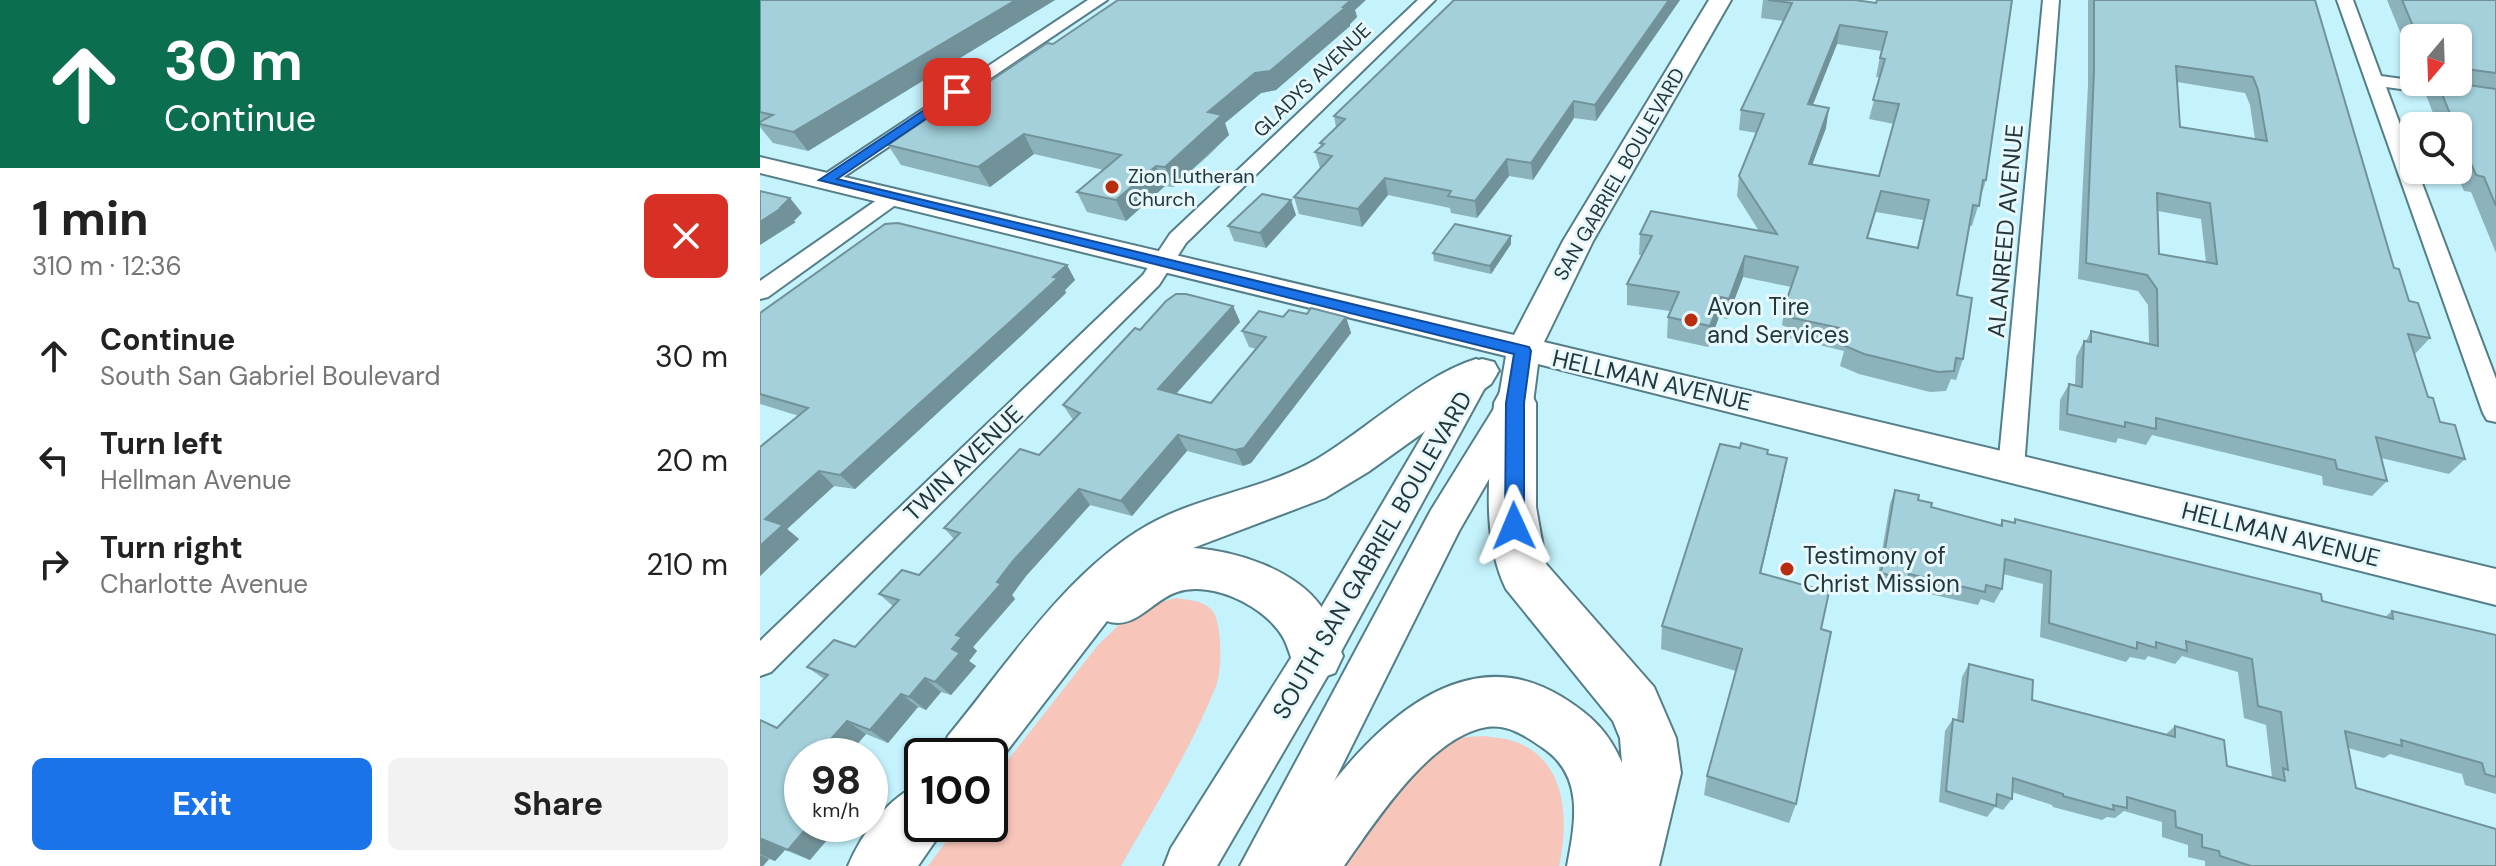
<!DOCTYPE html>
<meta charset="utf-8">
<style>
:root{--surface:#fff;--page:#f2f2f2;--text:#222;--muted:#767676;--accent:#1a73e8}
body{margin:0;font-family:"DM Sans",sans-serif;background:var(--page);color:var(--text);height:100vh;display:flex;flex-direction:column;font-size:30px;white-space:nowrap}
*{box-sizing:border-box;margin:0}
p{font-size:26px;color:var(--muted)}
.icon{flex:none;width:44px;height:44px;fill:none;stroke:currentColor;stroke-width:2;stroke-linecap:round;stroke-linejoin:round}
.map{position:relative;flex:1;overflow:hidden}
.side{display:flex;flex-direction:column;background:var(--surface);width:760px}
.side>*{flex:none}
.hud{background:#0b6e4f;color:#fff;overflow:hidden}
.needle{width:52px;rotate:199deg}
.tools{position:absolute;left:1640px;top:24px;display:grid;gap:16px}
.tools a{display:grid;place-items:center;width:72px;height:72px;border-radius:12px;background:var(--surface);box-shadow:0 2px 6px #0004;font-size:40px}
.speed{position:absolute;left:24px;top:738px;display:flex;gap:16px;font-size:40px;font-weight:700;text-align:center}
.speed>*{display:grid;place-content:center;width:104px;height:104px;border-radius:50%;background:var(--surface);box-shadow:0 2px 6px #0004;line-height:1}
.speed small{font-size:20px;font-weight:400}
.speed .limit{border:4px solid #111;border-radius:12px;background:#fff;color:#111}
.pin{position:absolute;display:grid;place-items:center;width:68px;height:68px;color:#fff;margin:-34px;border-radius:16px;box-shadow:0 4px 12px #0006}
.me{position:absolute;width:88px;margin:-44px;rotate:359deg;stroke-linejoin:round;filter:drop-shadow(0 0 6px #0008)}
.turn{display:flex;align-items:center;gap:28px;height:168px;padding:0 32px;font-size:36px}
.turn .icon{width:104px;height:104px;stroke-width:2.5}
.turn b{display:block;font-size:56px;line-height:68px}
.round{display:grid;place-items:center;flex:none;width:84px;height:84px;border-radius:12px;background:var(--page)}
.head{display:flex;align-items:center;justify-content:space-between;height:136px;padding:0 32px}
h1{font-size:48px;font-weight:700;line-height:60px}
.cta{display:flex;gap:16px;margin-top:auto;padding:16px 32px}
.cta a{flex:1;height:92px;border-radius:12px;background:var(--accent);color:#fff;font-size:32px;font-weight:700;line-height:92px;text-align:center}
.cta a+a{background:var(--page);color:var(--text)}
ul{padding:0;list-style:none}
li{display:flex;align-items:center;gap:24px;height:104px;padding:0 32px}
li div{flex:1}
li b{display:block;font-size:30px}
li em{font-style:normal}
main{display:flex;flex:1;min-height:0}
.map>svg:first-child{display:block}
.green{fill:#f8c5ba}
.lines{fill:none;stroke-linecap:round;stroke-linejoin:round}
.street-casing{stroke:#547e88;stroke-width:4}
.secondary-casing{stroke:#547e88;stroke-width:4}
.highway-casing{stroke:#547e88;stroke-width:4}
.street{fill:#fff;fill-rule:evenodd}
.secondary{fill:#fff;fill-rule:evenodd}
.highway{fill:#fff;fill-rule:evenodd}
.wall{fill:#8cb3bc;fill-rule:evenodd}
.shaded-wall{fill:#729299}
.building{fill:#a3d0db;stroke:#729299;stroke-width:2;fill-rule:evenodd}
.route{fill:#1a73e8;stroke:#114b97;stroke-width:2}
.poi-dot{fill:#b82d0d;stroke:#e8f9fe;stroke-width:3}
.labels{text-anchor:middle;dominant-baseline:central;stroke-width:6;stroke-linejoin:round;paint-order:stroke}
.far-street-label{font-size:20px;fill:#25373b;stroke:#e8f9fe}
.far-poi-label{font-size:20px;fill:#25373b;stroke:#e8f9fe;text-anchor:start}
.street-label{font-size:24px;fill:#25373b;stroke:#e8f9fe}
.poi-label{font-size:24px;fill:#25373b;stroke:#e8f9fe;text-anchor:start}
</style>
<main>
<section class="side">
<div class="hud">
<div class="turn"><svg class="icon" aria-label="ahead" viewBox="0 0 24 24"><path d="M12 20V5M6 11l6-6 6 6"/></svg><div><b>30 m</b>Continue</div></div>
</div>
<div class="head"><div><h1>1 min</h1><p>310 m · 12:36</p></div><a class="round" style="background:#d93025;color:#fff"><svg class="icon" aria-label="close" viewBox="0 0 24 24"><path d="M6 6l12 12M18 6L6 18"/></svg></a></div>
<ul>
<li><svg class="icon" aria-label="ahead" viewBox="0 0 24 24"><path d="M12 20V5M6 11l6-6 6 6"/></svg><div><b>Continue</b><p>South San Gabriel Boulevard</p></div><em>30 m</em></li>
<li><svg class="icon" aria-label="left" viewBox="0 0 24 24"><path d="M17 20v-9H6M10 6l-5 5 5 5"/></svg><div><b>Turn left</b><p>Hellman Avenue</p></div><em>20 m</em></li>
<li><svg class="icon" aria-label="right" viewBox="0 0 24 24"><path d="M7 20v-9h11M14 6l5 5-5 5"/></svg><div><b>Turn right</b><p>Charlotte Avenue</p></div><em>210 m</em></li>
</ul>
<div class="cta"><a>Exit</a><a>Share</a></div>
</section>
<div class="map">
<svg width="1736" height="866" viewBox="0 0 1736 866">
<rect width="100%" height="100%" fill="#c4f2fd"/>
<g class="green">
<path d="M416,598C428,600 441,600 451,609C463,621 462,671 456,686C431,749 394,808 361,866H168L199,824H230V783L338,645L360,624L387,606Z"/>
<path d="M725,736C735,738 747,738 756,742C807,761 809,820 799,866H575L616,802L689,738Z"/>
</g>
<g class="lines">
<g class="street-casing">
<g id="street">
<polygon points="328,0 347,0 73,184 59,184 56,180"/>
<polygon points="658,0 675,0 426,243 399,285 11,672 0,676 0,641 383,275 410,234"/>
<polygon points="1283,0 1299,0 1264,468 1260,475 1251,478 1242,475 1238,468"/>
<polygon points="1577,0 1593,0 1621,76 1736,92 1736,102 1626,87 1654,162 1654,170 1657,170 1736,379 1736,422 1727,420 1723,413"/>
<polygon points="134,191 141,193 144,197 141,201 8,297 0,299 0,281 127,193"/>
</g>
</g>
<g class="secondary-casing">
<g id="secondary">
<polygon points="949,0 971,0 833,241 784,342 1736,569 1736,605 778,364 773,403 699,531 532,866 480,866 671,510 738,402 746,356 0,173 0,157 754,335 803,241"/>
<polygon points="722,359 734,362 739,371 728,382 571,670 457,866 404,866 411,848 541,642 704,365"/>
</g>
</g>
<g class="highway-casing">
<g id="highway">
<path d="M716,359L731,364L737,374L731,384L608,472L565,498L433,548C476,551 533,569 560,605C570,620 576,639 583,656L575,673L556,680L537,673C532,662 529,649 524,639C507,607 452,580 417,592C392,600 375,631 347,621L230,773V756H179L188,736C246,666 307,571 388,525C441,495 504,490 557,459C606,430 663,375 716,359Z"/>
<path d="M755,387L770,392L776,403V507L786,564L894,687L916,738L921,773L899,866H807C815,824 825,776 783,748C767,737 749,724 727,727C670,736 615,822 584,866H516C528,837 548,815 567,790C623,718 708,639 802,697C831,715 849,732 862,763L860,738L853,721L746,589C719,533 731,464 734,403L740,392Z"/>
<path d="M162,783V824H187L158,866H88C102,833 128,797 162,783Z"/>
</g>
</g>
<use href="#street" class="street"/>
<use href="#secondary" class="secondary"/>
<use href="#highway" class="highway"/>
</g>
<g class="wall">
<polygon points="0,0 295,0 48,151 13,143 0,127"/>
<polygon points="920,0 836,121 814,118 773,180 749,176 717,218 691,213 690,208 628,195 602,227 539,214 534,197 560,168 555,152 561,146 560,143 576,127 574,116"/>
<path d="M1003,0H1095L1116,3L1226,180L1212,226H1209L1197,295L1203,359L1196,380L1191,379L1186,391L1170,392L1099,374L1080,366L1084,351L1030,338L1031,329L1022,325L1025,305L1031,287L983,277L967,319L959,317L948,347L907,338L908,317L910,311L867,305V284L882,255H879L880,234L999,231L977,196L979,176L997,133L979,130L981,110L1024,21L1001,18ZM1077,44L1121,51L1116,77L1120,78L1109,119L1134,124L1119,176L1052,164L1066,128L1053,105ZM1116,212L1163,220L1157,247L1108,238Z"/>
<path d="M1328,0H1555L1634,268L1649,301L1670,338L1655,354L1668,397L1680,422L1705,459L1689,474L1621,458L1627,481L1612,496L1563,485L1562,476L1392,435L1386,445L1358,438L1356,443L1299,430L1300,400L1309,384L1315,385L1316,357L1324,341H1326L1331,331L1389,343L1388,305L1378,291L1318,279L1328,85ZM1417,82L1485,93L1490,105L1495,139L1420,127ZM1398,211L1441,219L1446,262L1399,254Z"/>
<polygon points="1627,0 1736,0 1736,253 1711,192 1704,191 1695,170 1698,170 1698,126 1678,126 1666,95 1675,82 1698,82 1698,38 1654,38 1654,66"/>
<polygon points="595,10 597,17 590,24 590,26 516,90 501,93 465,123 469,135 449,155 413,187 405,186 366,221 327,212 317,192 344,170 274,154 230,187 141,165 128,145 173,119 293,44"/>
<polygon points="536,215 506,248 474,241 468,226"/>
<polygon points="751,236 751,244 731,274 674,261 673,253"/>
<polygon points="307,265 315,280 305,290 306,293 261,336 95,489 74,486 27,529 39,539 0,576 0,447 39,416 0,404 0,313"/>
<polygon points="473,306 480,322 416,394 451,403 496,349 489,347 482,331 523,317 547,314 586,317 591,333 491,463 483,466 427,451 372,516 330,505 266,576 252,595 255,599 213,647 217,651 209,661 216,666 191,695 181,692 166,710 158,707 128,743 106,734 87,756 42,756 50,860 25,850 15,861 9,859 3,866 0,866 0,720 17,728 64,679 47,667 95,647 133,606 119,594 159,575 194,539 184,528 279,455 313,420 303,405 380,330"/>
<polygon points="1008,454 1022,484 1001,573 1061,629 1036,804 1029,823 944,795 947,776 976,671 901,649 902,626"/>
<polygon points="1135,490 1158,500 1171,507 1240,525 1242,520 1253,523 1255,519 1625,617 1632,611 1736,635 1736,794 1705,785 1702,774 1630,754 1624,758 1588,748 1596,788 1736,866 1445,866 1445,861 1428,857 1428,845 1402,837 1402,822 1364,811 1355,818 1347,817 1342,820 1293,807 1292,805 1252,792 1252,799 1243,810 1235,807 1227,817 1179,802 1185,731 1193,719 1197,720 1202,677 1209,664 1272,700 1406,734 1415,726 1467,766 1511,778 1512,777 1506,725 1484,718 1478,672 1422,656 1415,664 1388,656 1385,660 1370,657 1366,662 1280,637 1283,584 1243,574 1242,589 1234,603 1221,599 1218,605 1144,588 1142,594 1116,587 1130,504"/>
</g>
<g class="shaded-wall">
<polygon points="256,0 295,0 48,151 33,132"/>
<polygon points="585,0 606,0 595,10 597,17 590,24 590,26 516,90 501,93 465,123 469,135 413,187 405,167 448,112"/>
<polygon points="909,0 920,0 836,121 835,105"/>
<polygon points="1080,25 1077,44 1045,124 1048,104"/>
<polygon points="814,101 814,118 773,180 771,163"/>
<polygon points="1069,108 1066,128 1045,184 1049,164"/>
<polygon points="264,134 274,154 230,187 218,167"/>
<polygon points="747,159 749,176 717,218 715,201"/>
<polygon points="396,166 405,186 366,221 356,200"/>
<polygon points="625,178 628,195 602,227 598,209"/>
<polygon points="30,198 42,213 34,221 36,222 0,245 0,222 21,207"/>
<polygon points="531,200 536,215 506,248 500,233"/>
<polygon points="751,236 751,244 731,274 730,266"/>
<polygon points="985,256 983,277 967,319 969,299"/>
<polygon points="307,265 315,280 305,290 306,293 261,336 95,489 80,475"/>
<polygon points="961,297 959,317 948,347 950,326"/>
<polygon points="473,306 480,322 406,405 398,389"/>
<polygon points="586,317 591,333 491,463 483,466 475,450"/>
<polygon points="418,435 427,451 372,516 361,501"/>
<polygon points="1027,458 1022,484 995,597 1000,573"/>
<polygon points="59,471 74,486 27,529 39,539 0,576 0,546 5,519"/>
<polygon points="319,489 330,505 266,576 252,595 255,599 213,647 217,651 209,661 216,666 191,695 175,682 192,649 196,635 253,561"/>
<polygon points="165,678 181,692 166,710 149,697"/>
<polygon points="141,694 158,707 128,743 110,730"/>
<polygon points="87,721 106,734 87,756 56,756"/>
<polygon points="42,771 42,795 28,787"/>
<polygon points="50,824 81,824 50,860 28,850"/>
<polygon points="2,839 25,850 15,861 0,854 0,841"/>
<polygon points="0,855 9,859 3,866 0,866"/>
</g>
<g class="building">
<polygon points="0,0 256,0 33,132 0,124 0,122 13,115 0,112"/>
<polygon points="358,0 591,0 583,7 586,7 510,71 495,73 448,112 462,115 405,167 396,166 356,200 317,192 361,155 264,134 218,167 128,145 168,118 173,119 287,43 293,44"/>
<polygon points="694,0 909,0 835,105 814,101 771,163 747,159 715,201 688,196 691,191 625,178 598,209 534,197 572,156 555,152 564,144 560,143 585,119 574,116"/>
<path d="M1008,0H1095L1116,3L1117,0H1252L1226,180H1223L1219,206L1213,205L1197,295L1212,298L1203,359L1196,358L1194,371L1178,372L1104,354L1085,346L1089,330L1033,318L1036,309L1025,305L1038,267L985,256L969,299L961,297L950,326L908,317L919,292L867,284L892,236L880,234L891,211L1017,234L979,176L1004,114L981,110L1032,3ZM1080,25L1127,32L1120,58L1125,59L1113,100L1139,104L1119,176L1049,164L1069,108L1048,104ZM1121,191L1169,200L1158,248L1107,238Z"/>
<path d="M1334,0H1555L1634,268L1639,269L1649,301L1658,303L1670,338L1648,334L1668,397L1673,398L1680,422L1695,425L1705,459L1616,437L1627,481L1577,469L1575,460L1396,418V429L1365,422V427L1307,414L1309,384L1322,387L1324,341L1331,342V331L1398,346L1397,289L1387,275L1326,263L1334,70ZM1416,66L1493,77L1498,90L1507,141L1420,127ZM1397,193L1450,203L1457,264L1399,254Z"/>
<polygon points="1642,0 1736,0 1736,73 1698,68 1698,38 1658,38"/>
<polygon points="1677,82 1687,82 1736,89 1736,206 1724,177 1716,175 1698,133 1698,126 1695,126"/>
<polygon points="0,191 30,198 21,207 23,207 0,222"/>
<polygon points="502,194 531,200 500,233 468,226"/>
<polygon points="138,223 307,265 293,277 298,278 251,321 80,475 59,471 5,519 23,525 0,546 0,447 48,408 0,394 0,313 125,224"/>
<polygon points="695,224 751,236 730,266 673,253"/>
<polygon points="416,294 426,294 473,306 398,389 451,403 506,337 482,331 499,311 523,317 529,310 547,314 551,308 586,317 484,448 475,450 418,435 361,501 319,489 253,561 237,582 241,584 196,635 202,637 192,649 200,653 175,682 165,678 149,697 141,694 110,730 87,721 56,756 42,756 42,771 28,787 42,793 42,824 50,824 28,850 2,839 0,841 0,720 17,728 68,675 47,667 74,640 95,647 139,600 119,594 142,570 159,575 200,533 184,528 260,449 279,455 320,413 303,405 375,328 380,330 406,301"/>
<polygon points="981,443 1008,450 1007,454 1027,458 1000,573 1069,592 1061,629 1071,632 1036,804 947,776 982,649 902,626 960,444 980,448"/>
<polygon points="1135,490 1159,495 1158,500 1172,503 1171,507 1242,526 1242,520 1255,523 1255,519 1561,594 1562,601 1633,619 1632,611 1736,635 1736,777 1725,774 1722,763 1641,740 1642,746 1585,731 1596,788 1736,829 1736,866 1491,866 1460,856 1459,851 1442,847 1442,835 1416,827 1415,811 1367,797 1367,808 1353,805 1354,810 1303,796 1303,794 1253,778 1252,799 1237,794 1236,806 1186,791 1193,719 1203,722 1209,664 1273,680 1272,700 1415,737 1415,726 1464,740 1467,766 1525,781 1523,768 1528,770 1521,712 1498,706 1492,659 1426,641 1427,651 1396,642 1396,648 1377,642 1377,649 1289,623 1291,571 1245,559 1242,589 1226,585 1225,592 1149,574 1148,580 1121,573"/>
</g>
<polygon class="route" points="197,88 201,89 201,95 77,179 769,347 771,351 764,403 764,526 761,532 747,532 745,526 746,403 754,354 59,180"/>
<g class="poi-dot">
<circle cx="352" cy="187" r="8"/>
<circle cx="931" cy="320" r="8"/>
<circle cx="1027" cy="569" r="8"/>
</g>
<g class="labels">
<g class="far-street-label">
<text transform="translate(552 80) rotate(-44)">GLADYS AVENUE</text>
<text transform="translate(859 174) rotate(-60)">SAN GABRIEL BOULEVARD</text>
</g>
<g class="far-poi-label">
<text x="368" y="176">Zion Lutheran<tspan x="368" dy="23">Church</tspan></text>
</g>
<g class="street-label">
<text transform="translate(1245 231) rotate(-85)">ALANREED AVENUE</text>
<text transform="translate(892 380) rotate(13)">HELLMAN AVENUE</text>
<text transform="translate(203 463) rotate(-44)">TWIN AVENUE</text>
<text transform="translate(1521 534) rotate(14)">HELLMAN AVENUE</text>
<text transform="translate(612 555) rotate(-60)">SOUTH SAN GABRIEL BOULEVARD</text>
</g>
<g class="poi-label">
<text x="947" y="306">Avon Tire<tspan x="947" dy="28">and Services</tspan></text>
<text x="1043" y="555">Testimony of<tspan x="1043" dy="28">Christ Mission</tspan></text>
</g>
</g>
</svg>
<div class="tools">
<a><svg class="needle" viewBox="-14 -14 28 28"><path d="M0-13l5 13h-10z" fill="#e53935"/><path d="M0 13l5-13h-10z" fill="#767676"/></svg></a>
<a><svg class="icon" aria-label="search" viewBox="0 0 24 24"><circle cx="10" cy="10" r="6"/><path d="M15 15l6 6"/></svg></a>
</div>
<div class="speed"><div>98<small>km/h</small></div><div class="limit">100</div></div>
<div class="pin" style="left:197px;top:92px;background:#d93025"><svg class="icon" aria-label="arrive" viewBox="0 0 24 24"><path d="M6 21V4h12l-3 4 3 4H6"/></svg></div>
<svg class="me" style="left:754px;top:526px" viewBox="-20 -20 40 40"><path d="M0-17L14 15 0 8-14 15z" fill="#1a73e8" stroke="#fff" stroke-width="4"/></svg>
</div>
</main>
